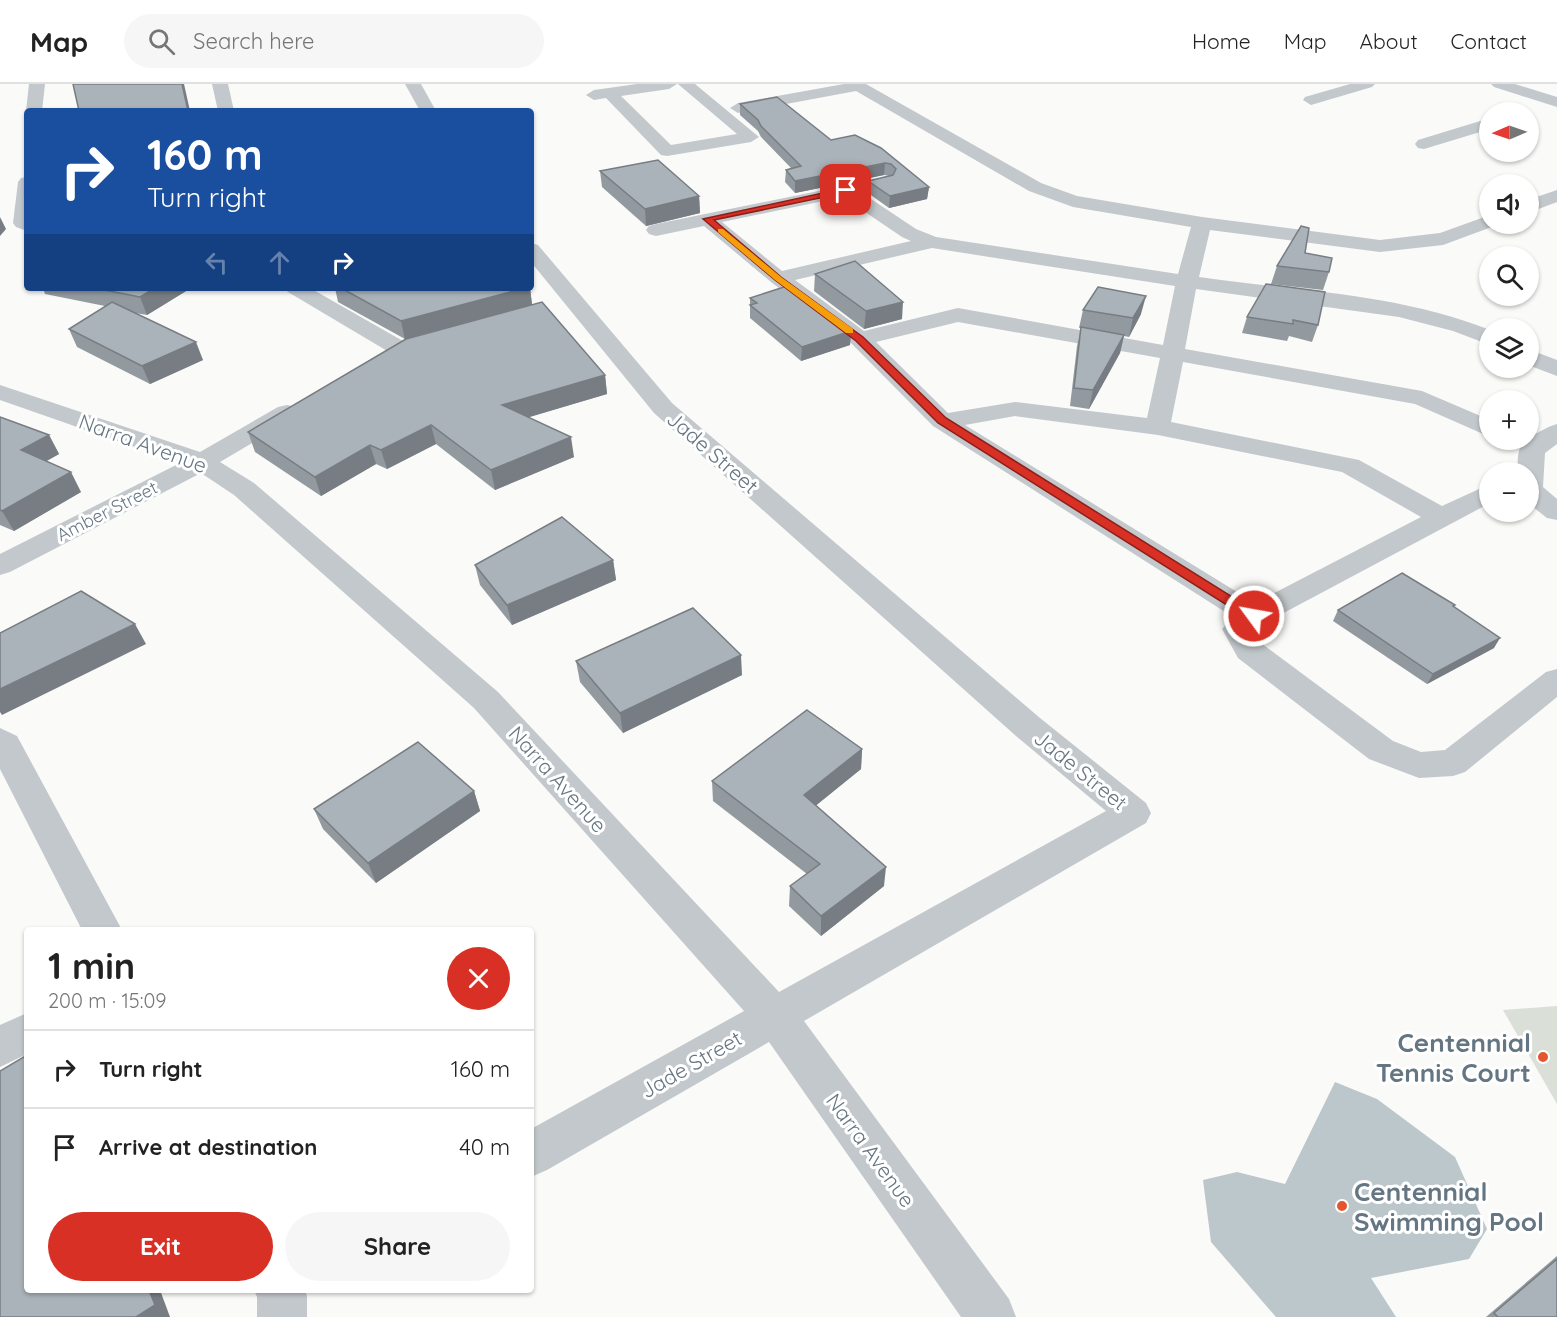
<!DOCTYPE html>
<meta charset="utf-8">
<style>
:root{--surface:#fff;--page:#f6f6f6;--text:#222;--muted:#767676;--line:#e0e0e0;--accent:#d93025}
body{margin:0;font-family:Quicksand,sans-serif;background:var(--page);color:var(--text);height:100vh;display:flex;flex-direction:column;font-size:22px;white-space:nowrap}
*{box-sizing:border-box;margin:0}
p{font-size:20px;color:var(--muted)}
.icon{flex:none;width:33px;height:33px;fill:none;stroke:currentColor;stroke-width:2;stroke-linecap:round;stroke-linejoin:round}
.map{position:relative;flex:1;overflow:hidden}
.panel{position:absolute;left:24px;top:843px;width:510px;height:366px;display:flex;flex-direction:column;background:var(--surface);border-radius:6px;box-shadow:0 2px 4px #0004}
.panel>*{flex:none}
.guide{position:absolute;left:24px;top:24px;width:510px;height:183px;border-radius:6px;box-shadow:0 2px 4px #0004;background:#1a4fa0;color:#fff;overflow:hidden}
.needle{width:39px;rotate:268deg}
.fabs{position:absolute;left:1479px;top:18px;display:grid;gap:12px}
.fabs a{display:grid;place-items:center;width:60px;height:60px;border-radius:50%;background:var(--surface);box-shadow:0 2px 4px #0004;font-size:30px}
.pin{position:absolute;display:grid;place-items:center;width:51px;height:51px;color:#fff;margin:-26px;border-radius:12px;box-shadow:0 3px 9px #0006}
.me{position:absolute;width:66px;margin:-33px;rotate:302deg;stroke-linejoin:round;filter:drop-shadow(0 0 4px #0008)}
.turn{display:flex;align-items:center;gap:21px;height:126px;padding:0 24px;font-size:27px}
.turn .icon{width:78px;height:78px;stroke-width:2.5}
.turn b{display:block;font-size:42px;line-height:51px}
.lanes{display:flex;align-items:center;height:57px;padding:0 24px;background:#0003;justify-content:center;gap:30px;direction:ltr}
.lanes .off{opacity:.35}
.round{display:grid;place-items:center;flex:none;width:63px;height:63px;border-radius:32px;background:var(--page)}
.overview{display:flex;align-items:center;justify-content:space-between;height:102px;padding:0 24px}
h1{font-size:36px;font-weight:800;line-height:45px}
.cta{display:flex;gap:12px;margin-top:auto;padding:12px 24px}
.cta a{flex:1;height:69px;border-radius:36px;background:var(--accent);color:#fff;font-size:24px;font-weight:800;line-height:69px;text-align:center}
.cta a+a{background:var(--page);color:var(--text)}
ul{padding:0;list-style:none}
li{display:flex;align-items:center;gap:18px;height:78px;padding:0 24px;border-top:2px solid var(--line)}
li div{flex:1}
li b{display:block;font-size:22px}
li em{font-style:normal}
header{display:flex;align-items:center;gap:36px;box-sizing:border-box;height:84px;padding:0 30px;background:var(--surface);border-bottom:2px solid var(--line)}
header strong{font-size:28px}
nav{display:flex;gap:33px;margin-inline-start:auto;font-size:21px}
.search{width:420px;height:54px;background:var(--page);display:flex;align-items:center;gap:15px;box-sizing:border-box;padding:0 21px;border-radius:33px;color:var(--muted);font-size:22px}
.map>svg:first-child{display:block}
.green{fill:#dadfd7}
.water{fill:#bbc7cb}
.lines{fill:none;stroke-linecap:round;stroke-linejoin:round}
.minor{fill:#c3c8cc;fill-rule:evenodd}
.wall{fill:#929a9f}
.shaded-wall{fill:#777d82}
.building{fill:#aab3b9;stroke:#777d82;stroke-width:1.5}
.route{fill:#d93025;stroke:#8d1f18;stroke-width:1.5}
.slow{fill:#f59e0b}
.poi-dot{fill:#e4572e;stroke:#fff;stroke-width:2}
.labels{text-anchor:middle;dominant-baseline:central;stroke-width:6;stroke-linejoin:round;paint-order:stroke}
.far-street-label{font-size:18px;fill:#657683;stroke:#fff}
.street-label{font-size:21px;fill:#657683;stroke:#fff}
.near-poi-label{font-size:26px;font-weight:bold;fill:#657683;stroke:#fff;text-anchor:end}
</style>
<header>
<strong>Map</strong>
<div class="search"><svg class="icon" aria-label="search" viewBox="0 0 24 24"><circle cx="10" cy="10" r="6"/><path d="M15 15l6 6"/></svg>Search here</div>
<nav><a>Home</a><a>Map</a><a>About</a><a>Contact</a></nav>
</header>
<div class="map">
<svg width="1557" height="1233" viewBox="0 0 1557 1233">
<rect width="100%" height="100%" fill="#fafaf8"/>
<polygon class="green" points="1557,922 1557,1020 1503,926"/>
<polygon class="water" points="1335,998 1377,1015 1455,1073 1487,1145 1469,1175 1371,1194 1396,1233 1276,1233 1211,1158 1203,1096 1237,1088 1285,1100"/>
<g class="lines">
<g class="minor">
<polygon points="29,0 45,0 42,27 26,27"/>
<polygon points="212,0 228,0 234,27 218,27"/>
<polygon points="405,0 421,0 436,27 420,27"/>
<polygon points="637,0 677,0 669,5 621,12 671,61 737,50 678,0 695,0 759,53 751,58 667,72 661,71 606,14 594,16 586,11 594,6"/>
<path d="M844,0H866L1041,99L1077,112L1202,133L1380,156L1440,149L1490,131V140H1498L1497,141L1443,161L1380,168L1210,146L1199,193C1296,207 1397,209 1490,246V261L1453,247L1399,233L1196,205L1185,265L1422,307L1490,336V353L1415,320L1183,278L1171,338L1359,376L1442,422L1490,400V419L1265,539L1254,548L1261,559L1393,657L1421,668L1445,666L1546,588L1557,585V613L1465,688L1453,692L1419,694L1369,675L1238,574L1222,545L1233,533L933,342L852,260L771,198L704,142L656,152L649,150L646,146L649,142L656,140L868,97L874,98L877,102L874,106L862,109L916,145L936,153L1178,190L1191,143L1073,123L1029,107L856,7L738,29L730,24L738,19ZM843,113L902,153L911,157L782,187L722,138ZM932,164L1175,202L1163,261L958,224L864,247L795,196ZM958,238L1160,274L1147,334L1015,318L948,329L876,258ZM1015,332L1158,351L1342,388L1421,433L1255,519L965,341Z"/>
<polygon points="1350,0 1375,0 1372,3 1311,21 1303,16 1305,13"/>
<polygon points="1491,0 1515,0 1557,13 1557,23 1494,3"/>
<polygon points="1490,34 1490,45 1424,65 1418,64 1415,60 1418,56"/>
<polygon points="27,93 27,147 16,143 13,139 18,98 21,94"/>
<polygon points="1557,106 1557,118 1528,129 1528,116"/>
<polygon points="531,159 538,161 672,319 1040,634 1146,719 1151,729 1146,739 804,937 1009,1215 1016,1233 961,1233 769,958 547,1086 531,1093 531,1045 744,927 474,624 234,411 201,389 10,488 0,491 0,470 180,379 0,316 0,301 200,368 278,323 287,321 296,323 299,328 296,333 220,378 254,399 498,608 779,908 1106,727 1016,652 654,329 531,178"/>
<polygon points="284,204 310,204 410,261 413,266 410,271 402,273 394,271 288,208"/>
<polygon points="1528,265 1557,276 1557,292 1528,281"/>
<path d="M1557,340V360L1545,369L1543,403L1557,415V436L1547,434L1528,419V388H1517C1518,381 1517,371 1520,364C1526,354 1546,343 1557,340Z"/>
<polygon points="0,644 17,652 122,846 82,846 0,685"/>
<polygon points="27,929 27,970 0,983 0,941"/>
<polygon points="254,1206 305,1206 307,1212 307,1233 257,1233 257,1213"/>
</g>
</g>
<g class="wall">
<polygon points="740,20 831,56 855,51 929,103 927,115 889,124 868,109 868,97 890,92 884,91 795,109 785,98 786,86 791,84 761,53 758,47 740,31"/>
<polygon points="600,87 699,112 700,129 646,142 602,103"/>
<polygon points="1305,169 1329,188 1323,206 1271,200 1277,182"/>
<polygon points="815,190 902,235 864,245 814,207"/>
<polygon points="1266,200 1318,241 1312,258 1289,252 1287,257 1242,249 1247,233"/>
<polygon points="43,204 191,204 147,231 135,229 203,276 150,300 77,263 69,245 105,222 45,210"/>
<polygon points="335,204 530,204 532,220 605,291 607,310 528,333 574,373 495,406 436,360 387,385 376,380 321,412 255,368 248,348 405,255 338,218"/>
<polygon points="750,214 851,247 850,261 801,277 750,234"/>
<polygon points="1083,226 1141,230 1129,253 1124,252 1120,269 1089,325 1070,322 1077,262 1081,244 1079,244"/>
<polygon points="0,333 49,351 59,370 46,377 81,408 14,447 0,441"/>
<polygon points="613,476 616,496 512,541 480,501 475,481"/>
<polygon points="1454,523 1494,564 1427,600 1333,537 1338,526"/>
<polygon points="576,577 742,591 623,649 580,598"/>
<polygon points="862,665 861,685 815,722 884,802 821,852 789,822 790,802 807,790 713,717 712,697"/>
<polygon points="474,707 480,727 376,799 323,745 314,725"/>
<polygon points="1557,1172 1557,1233 1486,1233"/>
</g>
<g class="shaded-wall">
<polygon points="182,0 184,0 190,27 188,27"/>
<polygon points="885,79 884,91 795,109 795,97"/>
<polygon points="929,103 927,115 889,124 890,112"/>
<polygon points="699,112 700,129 646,142 645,125"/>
<polygon points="0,133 6,145 0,152"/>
<polygon points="155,204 191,204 147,231 140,213"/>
<polygon points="525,204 530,204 532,221 405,256 401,237"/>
<polygon points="1146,212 1141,230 1129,253 1133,234"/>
<polygon points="903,218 902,235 864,245 866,227"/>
<polygon points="851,247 850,261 801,277 802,263"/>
<polygon points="1124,251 1120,269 1089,325 1093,306"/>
<polygon points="196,258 203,276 150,300 142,282"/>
<polygon points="605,291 607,310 506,340 502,321"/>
<polygon points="431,341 436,360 387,385 381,366"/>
<polygon points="49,351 59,370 31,386 21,366"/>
<polygon points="571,353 574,373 495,406 491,386"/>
<polygon points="370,361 376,380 321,412 315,393"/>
<polygon points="71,388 81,408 14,447 2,427"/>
<polygon points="613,476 616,496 512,541 507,521"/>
<polygon points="135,540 146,560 2,631 0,628 0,605"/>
<polygon points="1500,554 1494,564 1427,600 1433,590"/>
<polygon points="741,571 742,591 623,649 620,629"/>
<polygon points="862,665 861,685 803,732 804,711"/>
<polygon points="474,707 480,727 376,799 368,779"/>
<polygon points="886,783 884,802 821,852 821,832"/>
<polygon points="149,1206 160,1206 170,1233 136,1233"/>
</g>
<g class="building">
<polygon points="73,0 182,0 188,27 79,27"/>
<polygon points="777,13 831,56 855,51 881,64 929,103 890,112 868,97 893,91 896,85 891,80 885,79 795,97 786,86 801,82 761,42 758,36 740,20"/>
<polygon points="658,76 699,112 645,125 600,87"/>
<polygon points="1301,142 1309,144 1305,169 1332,174 1329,188 1277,182"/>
<polygon points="855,177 903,218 866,227 815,190"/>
<polygon points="1266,200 1325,208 1318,241 1293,236 1293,240 1247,233"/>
<polygon points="790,201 851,247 802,263 750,221 757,219 750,214"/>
<polygon points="1098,203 1146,212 1133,234 1083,226"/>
<polygon points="94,204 155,204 140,213"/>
<polygon points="341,204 525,204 401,237"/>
<polygon points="112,218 196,258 142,282 69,245"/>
<polygon points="542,218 605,291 502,321 571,353 491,386 431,341 381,366 370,361 315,393 248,348 406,255"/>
<polygon points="1081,243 1124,251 1093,306 1074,304"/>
<polygon points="0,333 49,351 21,366 71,388 2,427 0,426"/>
<polygon points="562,433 613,476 507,521 475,481"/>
<polygon points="1402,489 1455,521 1453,522 1500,554 1433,590 1338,526"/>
<polygon points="81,507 135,540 0,605 0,549"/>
<polygon points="693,524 741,571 620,629 576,577"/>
<polygon points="807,626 862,665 804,711 886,783 821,832 790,802 820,780 712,697"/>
<polygon points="418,658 474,707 368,779 314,725"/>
<polygon points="27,971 27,1206 149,1206 155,1221 136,1233 0,1233 0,987"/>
<polygon points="1557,1175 1557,1233 1498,1233 1494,1229"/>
</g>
<polygon class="route" points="846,104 849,105 849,108 714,136 781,193 863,253 946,334 1258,529 1260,532 1258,535 1249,535 938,339 856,257 775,196 703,135"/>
<polygon class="slow" points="718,145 723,145 781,193 853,245 853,249 846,249 775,196 718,148"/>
<g class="poi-dot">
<circle cx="1543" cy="973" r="6"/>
<circle cx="1342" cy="1122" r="6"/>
</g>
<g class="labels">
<g class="far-street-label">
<text transform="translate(107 427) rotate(-27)">Amber Street</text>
</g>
<g class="street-label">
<text transform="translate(143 359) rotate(20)">Narra Avenue</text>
<text transform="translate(713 368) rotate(41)">Jade Street</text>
<text transform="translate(1081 686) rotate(39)">Jade Street</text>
<text transform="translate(558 695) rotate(48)">Narra Avenue</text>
<text transform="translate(691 980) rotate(-30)">Jade Street</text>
<text transform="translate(871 1066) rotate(54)">Narra Avenue</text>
</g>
<g class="near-poi-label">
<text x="1531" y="958">Centennial<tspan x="1531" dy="30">Tennis Court</tspan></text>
<text x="1354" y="1107" text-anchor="start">Centennial<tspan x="1354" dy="30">Swimming Pool</tspan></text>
</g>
</g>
</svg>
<div class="fabs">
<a><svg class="needle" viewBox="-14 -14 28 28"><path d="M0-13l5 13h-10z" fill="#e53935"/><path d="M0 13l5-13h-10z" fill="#767676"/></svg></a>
<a><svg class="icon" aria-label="sound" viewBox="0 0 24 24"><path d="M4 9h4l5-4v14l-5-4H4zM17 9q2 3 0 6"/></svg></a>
<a><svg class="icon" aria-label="search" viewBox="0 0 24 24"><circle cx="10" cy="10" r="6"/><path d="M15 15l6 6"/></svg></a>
<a><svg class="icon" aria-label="layers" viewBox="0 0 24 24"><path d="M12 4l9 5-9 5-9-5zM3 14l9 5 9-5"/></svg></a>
<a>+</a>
<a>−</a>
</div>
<div class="pin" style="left:846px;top:106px;background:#d93025"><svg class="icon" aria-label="arrive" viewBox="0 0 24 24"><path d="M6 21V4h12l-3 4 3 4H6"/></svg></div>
<svg class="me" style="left:1254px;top:532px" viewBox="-20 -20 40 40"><circle r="17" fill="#d93025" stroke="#fff" stroke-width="3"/><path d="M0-11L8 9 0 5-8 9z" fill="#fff"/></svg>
<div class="guide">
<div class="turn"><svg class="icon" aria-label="right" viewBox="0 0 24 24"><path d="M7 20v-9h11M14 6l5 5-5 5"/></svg><div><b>160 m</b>Turn right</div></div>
<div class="lanes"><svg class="icon off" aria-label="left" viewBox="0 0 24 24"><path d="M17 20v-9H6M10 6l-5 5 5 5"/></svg><svg class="icon off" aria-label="ahead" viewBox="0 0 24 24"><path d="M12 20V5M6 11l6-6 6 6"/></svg><svg class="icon" aria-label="right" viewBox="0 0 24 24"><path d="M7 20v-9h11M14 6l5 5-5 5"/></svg></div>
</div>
<section class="panel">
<div class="overview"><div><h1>1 min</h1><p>200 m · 15:09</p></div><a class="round" style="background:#d93025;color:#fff"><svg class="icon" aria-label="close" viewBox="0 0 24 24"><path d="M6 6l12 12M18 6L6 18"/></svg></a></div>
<ul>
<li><svg class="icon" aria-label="right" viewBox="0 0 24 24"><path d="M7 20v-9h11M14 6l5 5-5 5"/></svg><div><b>Turn right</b></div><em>160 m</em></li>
<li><svg class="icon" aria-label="arrive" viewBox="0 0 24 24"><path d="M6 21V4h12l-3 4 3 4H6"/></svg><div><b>Arrive at destination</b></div><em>40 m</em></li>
</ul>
<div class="cta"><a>Exit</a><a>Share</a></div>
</section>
</div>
